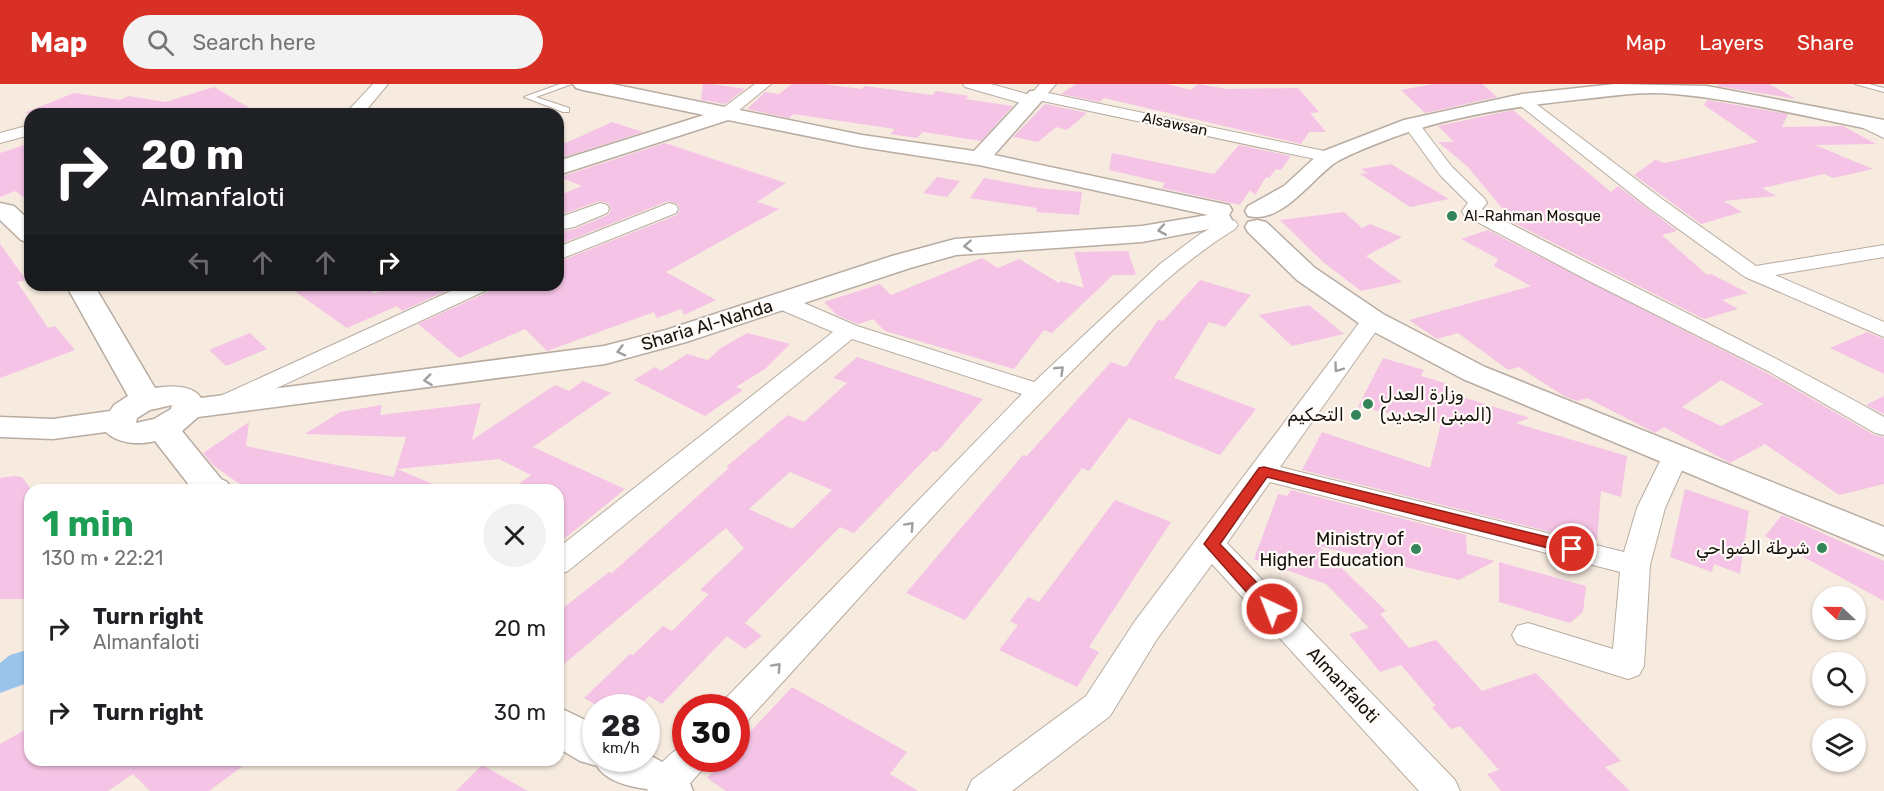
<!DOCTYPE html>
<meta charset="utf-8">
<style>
:root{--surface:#fff;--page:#f2f2f2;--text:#202124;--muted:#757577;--accent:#d93025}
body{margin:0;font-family:Rubik,"Noto Sans Arabic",sans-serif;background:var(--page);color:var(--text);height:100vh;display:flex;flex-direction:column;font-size:22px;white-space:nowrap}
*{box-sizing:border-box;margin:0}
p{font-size:20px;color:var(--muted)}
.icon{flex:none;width:33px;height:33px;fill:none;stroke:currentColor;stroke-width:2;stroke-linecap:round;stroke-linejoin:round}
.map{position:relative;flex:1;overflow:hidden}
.side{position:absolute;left:24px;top:400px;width:540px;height:282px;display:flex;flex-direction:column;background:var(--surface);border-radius:18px;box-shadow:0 2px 4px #0004}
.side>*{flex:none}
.top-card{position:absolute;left:24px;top:24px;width:540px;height:183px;border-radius:18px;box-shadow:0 2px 4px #0004;background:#202124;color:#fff;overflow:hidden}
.needle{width:39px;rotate:292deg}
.tools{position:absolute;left:1812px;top:502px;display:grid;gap:12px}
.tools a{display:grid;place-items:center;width:54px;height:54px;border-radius:50%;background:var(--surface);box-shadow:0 2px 4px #0004;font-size:30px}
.speed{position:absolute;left:582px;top:610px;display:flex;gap:12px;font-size:30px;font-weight:700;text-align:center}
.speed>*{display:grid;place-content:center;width:78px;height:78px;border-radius:50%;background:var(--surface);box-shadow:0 2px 4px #0004;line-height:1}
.speed small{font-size:15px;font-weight:400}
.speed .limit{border:9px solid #d22;background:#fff;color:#111}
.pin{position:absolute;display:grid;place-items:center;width:51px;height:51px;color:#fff;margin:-26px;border:3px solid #fff;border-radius:50%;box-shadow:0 2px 6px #0007}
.me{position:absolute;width:66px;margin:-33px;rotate:317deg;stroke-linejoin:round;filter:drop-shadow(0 0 4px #0008)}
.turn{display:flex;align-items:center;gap:21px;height:126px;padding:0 18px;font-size:27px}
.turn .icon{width:78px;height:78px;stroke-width:2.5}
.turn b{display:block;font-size:42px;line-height:51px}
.lanes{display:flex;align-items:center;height:57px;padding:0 18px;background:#0003;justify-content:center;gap:30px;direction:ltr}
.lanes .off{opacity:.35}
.round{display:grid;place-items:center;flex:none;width:63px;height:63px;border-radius:32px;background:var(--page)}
.headline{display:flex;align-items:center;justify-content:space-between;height:102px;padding:0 18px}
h1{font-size:36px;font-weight:700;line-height:45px;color:#1e9e55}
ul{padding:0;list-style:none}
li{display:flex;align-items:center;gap:18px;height:84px;padding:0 18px}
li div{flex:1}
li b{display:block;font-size:22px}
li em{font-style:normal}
header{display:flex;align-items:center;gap:36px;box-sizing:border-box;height:84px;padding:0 30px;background:var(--accent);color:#fff}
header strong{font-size:28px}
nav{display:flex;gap:33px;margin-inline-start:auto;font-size:21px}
.search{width:420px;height:54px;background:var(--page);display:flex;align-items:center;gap:15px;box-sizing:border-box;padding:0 21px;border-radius:33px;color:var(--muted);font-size:22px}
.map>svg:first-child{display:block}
.water{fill:#9bc4eb}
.building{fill:#f4c3e5;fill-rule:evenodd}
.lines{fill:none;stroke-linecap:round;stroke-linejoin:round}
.lane-casing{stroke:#b8aca2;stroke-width:2}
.street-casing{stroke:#b8aca2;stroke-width:2}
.secondary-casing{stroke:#b8aca2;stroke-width:3}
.lane{fill:#fff;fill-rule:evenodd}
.street{fill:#fff;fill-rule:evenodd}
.secondary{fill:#fff;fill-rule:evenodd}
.oneway{stroke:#a19f9e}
.route{fill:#d93025;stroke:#8d1f18;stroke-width:1.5}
.poi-dot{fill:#328659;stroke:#fffaf5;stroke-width:2}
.labels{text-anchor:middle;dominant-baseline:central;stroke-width:4.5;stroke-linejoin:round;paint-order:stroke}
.far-street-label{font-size:15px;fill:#14100c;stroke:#fffaf5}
.far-poi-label{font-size:15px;fill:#14100c;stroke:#fffaf5;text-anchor:start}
.street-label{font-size:18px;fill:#14100c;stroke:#fffaf5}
.poi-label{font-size:18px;fill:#14100c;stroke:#fffaf5;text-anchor:end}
</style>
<header>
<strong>Map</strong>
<div class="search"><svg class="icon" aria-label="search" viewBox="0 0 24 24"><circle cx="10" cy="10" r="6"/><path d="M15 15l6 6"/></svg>Search here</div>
<nav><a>Map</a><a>Layers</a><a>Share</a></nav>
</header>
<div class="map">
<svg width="1884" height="707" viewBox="0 0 1884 707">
<rect width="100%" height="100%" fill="#f7ebe0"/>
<polygon class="water" points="30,565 30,598 0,609 0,579 10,571"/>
<g class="building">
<polygon points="703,0 712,0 745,5 725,20 701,16"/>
<polygon points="792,0 823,0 861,5 865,2 932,11 936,7 969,12 965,15 1013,22 981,57 923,48 917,54 890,50 895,45 793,30 789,34 747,25 765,8 779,10"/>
<polygon points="1076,0 1167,0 1191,6 1198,0 1227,5 1298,4 1319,28 1310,29 1326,48 1309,48 1301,60 1104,14 1100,18 1061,10"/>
<polygon points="1433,0 1482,0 1497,13 1425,29 1401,6"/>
<polygon points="1719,0 1769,0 1796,15 1717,2"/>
<polygon points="214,3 260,30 24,29 74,9 120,16 129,12 165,18"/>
<polygon points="1707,16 1788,30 1782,43 1843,42 1876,60 1815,61 1873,85 1833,94 1824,90 1762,104 1776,112 1724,117 1742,128 1701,140 1634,91 1655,76 1665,79 1758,58 1704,21"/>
<polygon points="1045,20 1087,29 1067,46 1056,43 1038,58 1013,53"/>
<polygon points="1513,26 1611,108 1618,102 1677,147 1662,151 1707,191 1711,190 1748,209 1722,216 1738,225 1704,235 1514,139 1516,138 1501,123 1468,83 1438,58 1454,58 1438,42"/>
<polygon points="612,38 643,48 558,75 558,56 566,59"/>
<polygon points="30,59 30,118 15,107 0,113 0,69"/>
<polygon points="665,59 786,99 757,118 779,125 666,188 716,216 684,231 681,225 657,234 654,228 547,267 525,245 459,274 418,240 490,207 494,201 558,201 558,178 677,131 680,126 678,120 668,117 558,161 558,148 575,145 608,131 611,126 608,119 599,117 558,132 558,112 582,102 560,93"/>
<polygon points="1239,61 1291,72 1281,86 1276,85 1269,94 1266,93 1255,111 1250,106 1240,121 1162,104 1165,99 1109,86 1112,69 1214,90"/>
<polygon points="1391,80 1449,115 1410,123 1360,90 1368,89 1361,85"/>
<polygon points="937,93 960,97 947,113 923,109"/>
<polygon points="984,94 1038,104 1082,108 1079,131 1036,128 1037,124 970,114"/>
<polygon points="1344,128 1362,144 1370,140 1402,153 1366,172 1402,198 1361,207 1323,178 1280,136"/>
<path d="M1488,146L1767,289L1874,351L1884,353V400L1839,411L1765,360L1730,379L1664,343L1655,349L1587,314L1577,317L1564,312L1519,283L1508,286L1458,249L1437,255L1409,236L1531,202L1494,182L1498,175L1461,155ZM1721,296L1763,320L1721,342L1682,323Z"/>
<polygon points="0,160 26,196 17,198 48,244 55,242 75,266 0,294"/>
<polygon points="1128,167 1136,191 1113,191 1052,249 1044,246 1014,285 885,247 873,235 859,240 855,239 837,231 824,218 880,200 891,211 982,174 998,184 1019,175 1059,199 1061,197 1084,204 1074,168"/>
<polygon points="1200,196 1251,211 1225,243 1209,238 1174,294 1256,325 1220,371 1129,334 1089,387 1082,384 965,536 906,509 1023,371 1027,372 1111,278 1126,283 1158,236 1163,237"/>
<polygon points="286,201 372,201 373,210 395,201 459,201 402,227 397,222 347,244"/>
<polygon points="1309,221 1344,250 1292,262 1259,231"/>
<polygon points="1867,248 1884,255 1884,290 1830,264"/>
<polygon points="250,249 267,265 226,282 209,266"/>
<polygon points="747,249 790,260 765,285 736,303 743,306 705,332 634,296 655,283 661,287 687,270 708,276 721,264"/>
<path d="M857,273L983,315L937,368L933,367L854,449L840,443L745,539L762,552L745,565L727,552L662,620L649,612L637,624H601L584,614L630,570L633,571L663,542L672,547L709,510L700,506L744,464L726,444L558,585V528L609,488L612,489L729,384L726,383L788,331L804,338L847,299L833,294ZM790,388L832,406L792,445L749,425Z"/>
<polygon points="1383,274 1424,286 1421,292 1445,299 1443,305 1457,309 1456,311 1530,334 1515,339 1627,372 1621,413 1601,407 1597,456 1567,447 1567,452 1302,386 1322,348 1430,384 1441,339 1358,323"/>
<polygon points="583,297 611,309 533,363 625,405 558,460 558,406 511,406 531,391 499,375 397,385 447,406 248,406 213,381 203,369 249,338 246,362 394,393 406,353 305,350 340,328 382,321 380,331 481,319 472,356 555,301 569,307"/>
<polygon points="1884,312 1884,330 1866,321"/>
<polygon points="14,392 22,393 30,404 30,515 0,515 0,394"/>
<polygon points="1685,405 1749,427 1740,490 1714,480 1712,488 1670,473"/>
<polygon points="1291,406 1466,451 1467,470 1495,477 1459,496 1319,462 1386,527 1380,530 1409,564 1436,556 1482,607 1536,589 1621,677 1605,683 1630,707 1501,707 1487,690 1499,686 1460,642 1451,645 1432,623 1436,622 1401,581 1380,588 1349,550 1369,544 1326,500 1254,475 1278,410 1287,412"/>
<polygon points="1115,416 1171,438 1089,563 1099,568 1077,603 999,566 1018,541 1010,537 1028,513 1039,518"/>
<polygon points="1782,431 1884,477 1884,517 1765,452"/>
<polygon points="1499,478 1586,502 1583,528 1570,539 1499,518"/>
<polygon points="792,603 907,668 890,690 918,707 726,707 707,694 725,675 736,675 736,663"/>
<polygon points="30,643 30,676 251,676 209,707 150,707 133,690 108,707 0,707 0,660"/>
<polygon points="482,681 528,707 456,707"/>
</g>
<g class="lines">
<g class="lane-casing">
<g id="lane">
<polygon points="560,0 572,0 536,13 569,24 569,28 563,28 524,13"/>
<polygon points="1855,0 1869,0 1884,4 1884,8"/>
</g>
</g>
<g class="street-casing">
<g id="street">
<polygon points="373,0 388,0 363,30 345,30"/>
<polygon points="755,0 771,0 731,33 719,33 717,30 719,27"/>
<polygon points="963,0 991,0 1030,11 1040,0 1056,0 1048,9 1329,68 1335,69 1338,73 1335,77 1329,78 1038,16 1036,20 1031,22 965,3"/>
<polygon points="1522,11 1527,13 1662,115 1756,182 1884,161 1884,173 1775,191 1884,238 1884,253 1745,193 1648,123 1517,19 1514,16"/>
<polygon points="1865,34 1884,43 1884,54 1859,42 1857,39 1859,36"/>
<path d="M1411,35L1417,37L1452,83L1485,115L1487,119L1482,125C1616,195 1752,259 1884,333V351L1875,349L1768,287L1591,198L1464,131L1462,127L1468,119L1440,91L1403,40Z"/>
<polygon points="30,41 30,51 0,59 0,49"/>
<polygon points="600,119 607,121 609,125 607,129 574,143 558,146 558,134"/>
<polygon points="669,119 676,121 678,125 676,129 558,176 558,163"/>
<path d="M1228,135L1235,137L1238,141L1235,145C1170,185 1118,241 1064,295C954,405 853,522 748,636L736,640V624H720L724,616L1022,310L852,255L568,487L558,491V464L833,248L772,222L769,217L772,212L780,211L788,212L857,242L1034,298L1160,180L1200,150Z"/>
<polygon points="464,201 492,201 489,205 234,324 225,326 216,324 213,319 216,314"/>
<polygon points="1373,229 1381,231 1384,236 1280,383 1624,468 1637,424 1663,371 1667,365 1676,363 1685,365 1689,371 1665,424 1650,481 1644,582 1639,591 1628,595 1517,560 1512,551 1517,542 1528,539 1613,565 1620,488 1270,398 1227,459 1455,696 1460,707 1419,707 1212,480 1157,555 1110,632 1012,707 967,707 972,696 1086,612 1135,537 1365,231"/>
<path d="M686,661V675H708L702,686L683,707H648L646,703C653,687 669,667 686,661Z"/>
</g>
</g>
<g class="secondary-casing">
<g id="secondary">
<path d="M573,0H612L862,51L974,67L1030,7H1044L1047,11L994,71L1229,121L1232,126L1229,131L1232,136L1229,141L1220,143L1142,158L956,171L910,184L686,258L605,280L198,333L182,347L221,395L227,398L232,406H193L155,357C139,361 118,360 106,348L53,355L0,353V333L53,335L110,327L114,321L128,312L66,201H94L155,304C169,302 192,300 201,314L604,262L666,246L892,172L955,155L1142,142L1208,131L979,81L862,63L728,36L558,91V77L704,31L583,6L576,4ZM172,321L171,325L154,335L136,339L137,334L150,326Z"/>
<path d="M1615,0L1707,2L1884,36V48C1815,35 1744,16 1674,10C1643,7 1614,12 1583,15C1528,21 1471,29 1418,45C1398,51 1356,67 1338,77C1313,92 1283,141 1248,132L1245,127L1248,122L1284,102L1321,68L1404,36L1522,10Z"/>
<polygon points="0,119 14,122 30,137 30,159 21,156 0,136"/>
<polygon points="1257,136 1266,138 1315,184 1383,230 1485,283 1884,443 1884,471 1463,295 1363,242 1297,196 1248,148 1245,143 1248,138"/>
<path d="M558,623L596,641V675H646V669L687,692L693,707C664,707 612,707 597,682L580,677L558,664Z"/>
</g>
</g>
<use href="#lane" class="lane"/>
<use href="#street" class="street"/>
<use href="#secondary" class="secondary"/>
</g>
<defs><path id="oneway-chevron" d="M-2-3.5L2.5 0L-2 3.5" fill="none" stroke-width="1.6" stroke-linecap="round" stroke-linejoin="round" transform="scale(1.5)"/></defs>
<g class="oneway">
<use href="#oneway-chevron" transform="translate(1162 146) rotate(170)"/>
<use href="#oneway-chevron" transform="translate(968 162) rotate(176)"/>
<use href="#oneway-chevron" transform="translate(621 267) rotate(165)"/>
<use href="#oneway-chevron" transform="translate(1338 284) rotate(126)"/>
<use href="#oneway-chevron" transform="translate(1060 286) rotate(-44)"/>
<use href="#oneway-chevron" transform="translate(428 296) rotate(173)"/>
<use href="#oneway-chevron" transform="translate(910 442) rotate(-47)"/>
<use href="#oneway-chevron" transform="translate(777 583) rotate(-47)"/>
</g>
<polygon class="route" points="1264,383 1572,459 1577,461 1579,465 1577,469 1572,470 1267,393 1220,460 1278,521 1281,525 1278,530 1272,532 1266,530 1204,460 1259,384"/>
<g class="poi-dot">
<circle cx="1452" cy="132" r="6"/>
<circle cx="1368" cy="320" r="6"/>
<circle cx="1356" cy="331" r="6"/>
<circle cx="1822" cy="464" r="6"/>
<circle cx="1416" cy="465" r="6"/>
</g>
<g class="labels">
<g class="far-street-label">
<text transform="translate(1175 40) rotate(12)">Alsawsan</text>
</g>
<g class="far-poi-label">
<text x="1464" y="132">Al-Rahman Mosque</text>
</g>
<g class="street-label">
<text transform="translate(707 241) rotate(-17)">Sharia Al-Nahda</text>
<text transform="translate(1343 601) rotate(47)">Almanfaloti</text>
</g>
<g class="poi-label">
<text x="1380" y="310" text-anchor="start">وزارة العدل<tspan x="1380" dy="21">(المبنى الجديد)</tspan></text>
<text x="1344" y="331">التحكيم</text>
<text x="1404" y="455">Ministry of<tspan x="1404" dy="21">Higher Education</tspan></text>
<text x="1810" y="464">شرطة الضواحي</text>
</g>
</g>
</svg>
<div class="tools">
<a><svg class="needle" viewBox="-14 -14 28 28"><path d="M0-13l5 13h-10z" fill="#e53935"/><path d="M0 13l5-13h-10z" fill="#757577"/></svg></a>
<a><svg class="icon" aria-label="search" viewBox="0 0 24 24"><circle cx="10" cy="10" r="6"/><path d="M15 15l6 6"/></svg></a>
<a><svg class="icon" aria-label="layers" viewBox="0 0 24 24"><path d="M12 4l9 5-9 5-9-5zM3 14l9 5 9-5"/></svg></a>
</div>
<div class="speed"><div>28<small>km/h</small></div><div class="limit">30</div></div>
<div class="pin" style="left:1572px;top:465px;background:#d93025"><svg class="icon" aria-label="arrive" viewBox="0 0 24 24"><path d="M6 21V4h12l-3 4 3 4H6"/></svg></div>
<svg class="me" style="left:1272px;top:525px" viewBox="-20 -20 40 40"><circle r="17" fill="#d93025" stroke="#fff" stroke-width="3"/><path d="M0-11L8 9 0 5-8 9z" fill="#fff"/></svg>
<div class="top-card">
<div class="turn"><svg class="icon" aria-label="right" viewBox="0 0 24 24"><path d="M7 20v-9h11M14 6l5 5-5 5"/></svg><div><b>20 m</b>Almanfaloti</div></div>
<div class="lanes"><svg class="icon off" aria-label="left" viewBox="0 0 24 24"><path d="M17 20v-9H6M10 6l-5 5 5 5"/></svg><svg class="icon off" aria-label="ahead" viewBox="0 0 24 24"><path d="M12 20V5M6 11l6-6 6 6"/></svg><svg class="icon off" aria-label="ahead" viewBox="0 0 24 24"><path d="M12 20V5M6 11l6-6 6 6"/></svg><svg class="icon" aria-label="right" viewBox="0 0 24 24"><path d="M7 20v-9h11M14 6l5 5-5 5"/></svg></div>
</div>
<section class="side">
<div class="headline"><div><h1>1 min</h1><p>130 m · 22:21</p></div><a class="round"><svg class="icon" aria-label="close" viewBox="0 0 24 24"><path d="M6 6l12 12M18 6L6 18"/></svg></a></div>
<ul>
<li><svg class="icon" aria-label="right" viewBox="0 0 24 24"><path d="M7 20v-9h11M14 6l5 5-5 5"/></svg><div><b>Turn right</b><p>Almanfaloti</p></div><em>20 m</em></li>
<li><svg class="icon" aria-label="right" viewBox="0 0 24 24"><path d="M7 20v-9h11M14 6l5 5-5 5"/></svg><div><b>Turn right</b></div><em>30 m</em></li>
</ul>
</section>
</div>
